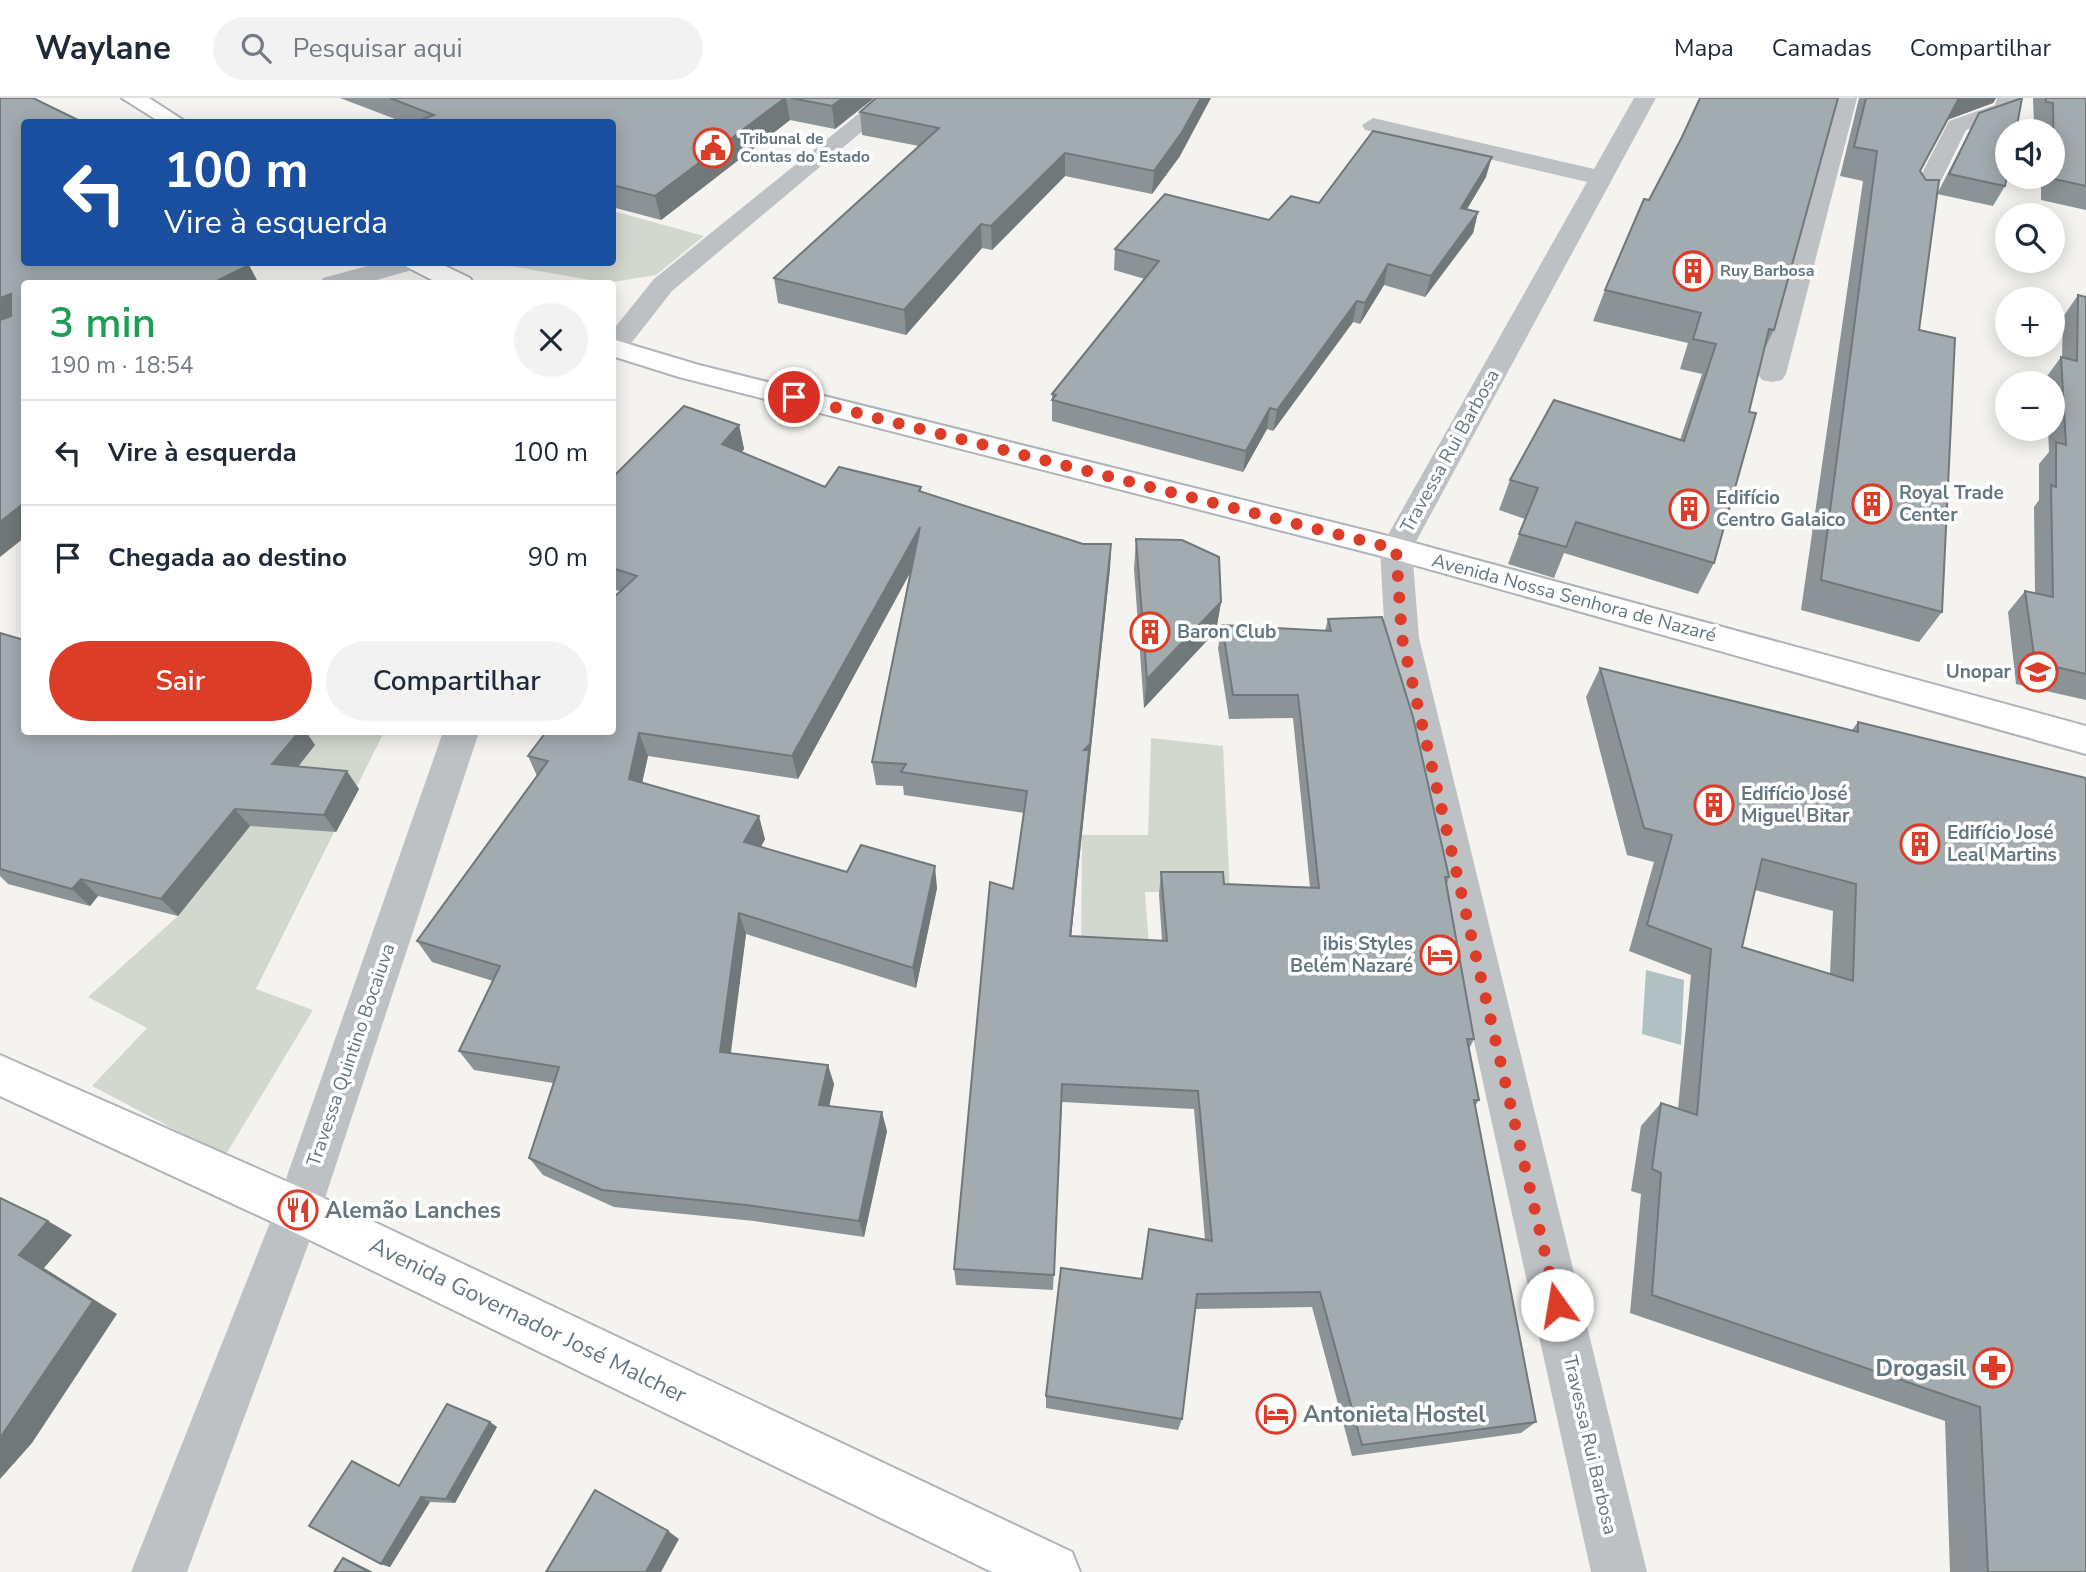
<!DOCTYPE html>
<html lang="pt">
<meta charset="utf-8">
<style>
:root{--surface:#fff;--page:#f2f2f3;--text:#1f2937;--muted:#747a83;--line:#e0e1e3;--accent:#db3d28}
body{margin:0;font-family:"Nunito Sans",sans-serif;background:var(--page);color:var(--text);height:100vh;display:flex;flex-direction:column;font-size:26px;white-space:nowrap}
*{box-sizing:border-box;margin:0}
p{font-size:23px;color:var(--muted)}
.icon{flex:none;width:38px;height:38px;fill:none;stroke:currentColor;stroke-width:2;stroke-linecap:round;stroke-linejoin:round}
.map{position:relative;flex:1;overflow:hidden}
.details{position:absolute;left:21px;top:182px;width:595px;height:455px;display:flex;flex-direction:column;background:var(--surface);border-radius:7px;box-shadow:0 4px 18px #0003}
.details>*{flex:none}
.top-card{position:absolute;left:21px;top:21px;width:595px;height:147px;border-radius:7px;box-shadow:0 4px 18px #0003;background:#1a4fa0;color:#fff;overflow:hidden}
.tools{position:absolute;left:1995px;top:21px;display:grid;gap:14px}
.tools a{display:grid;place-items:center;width:70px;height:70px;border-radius:50%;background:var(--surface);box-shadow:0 4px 18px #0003;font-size:35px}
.pin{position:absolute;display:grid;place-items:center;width:60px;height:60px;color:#fff;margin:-30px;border:4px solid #fff;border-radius:50%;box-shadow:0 2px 7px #0007}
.me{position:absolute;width:77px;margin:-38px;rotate:347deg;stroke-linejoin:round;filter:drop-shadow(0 0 5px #0008)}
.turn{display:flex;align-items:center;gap:24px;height:147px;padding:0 28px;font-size:32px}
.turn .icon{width:91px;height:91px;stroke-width:2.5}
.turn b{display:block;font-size:49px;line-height:60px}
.round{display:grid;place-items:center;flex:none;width:74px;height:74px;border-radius:37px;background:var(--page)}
.summary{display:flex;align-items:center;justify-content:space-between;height:119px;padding:0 28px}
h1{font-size:42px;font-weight:600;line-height:52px;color:#1e9e55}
.cta{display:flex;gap:14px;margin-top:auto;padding:14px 28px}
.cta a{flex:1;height:80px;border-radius:42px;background:var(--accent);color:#fff;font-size:28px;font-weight:600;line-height:80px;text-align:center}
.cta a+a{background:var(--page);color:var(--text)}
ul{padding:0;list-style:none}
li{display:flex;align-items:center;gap:21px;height:105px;padding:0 28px;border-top:2px solid var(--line)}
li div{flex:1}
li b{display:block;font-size:26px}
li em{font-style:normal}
header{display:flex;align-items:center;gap:42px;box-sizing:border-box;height:98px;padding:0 35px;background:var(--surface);border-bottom:2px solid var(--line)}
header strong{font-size:33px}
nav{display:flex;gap:38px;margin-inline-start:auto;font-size:24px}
.search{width:490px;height:63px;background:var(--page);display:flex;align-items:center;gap:18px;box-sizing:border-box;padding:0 24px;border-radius:38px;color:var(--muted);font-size:26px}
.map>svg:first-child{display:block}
.green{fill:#d3d8cf}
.water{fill:#b1c0c3}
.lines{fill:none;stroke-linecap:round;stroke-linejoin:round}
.major-casing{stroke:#aeb4b7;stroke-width:4}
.minor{fill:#bdc1c4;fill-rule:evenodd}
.major{fill:#fff;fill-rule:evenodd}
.wall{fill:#8b9396;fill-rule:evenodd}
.shaded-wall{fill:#71787a}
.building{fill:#a2abaf;stroke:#71787a;stroke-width:2;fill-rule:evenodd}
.route{stroke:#db3d28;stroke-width:12;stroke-dasharray:0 21.6}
.labels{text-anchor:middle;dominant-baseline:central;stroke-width:7;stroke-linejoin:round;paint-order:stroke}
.far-poi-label{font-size:16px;font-weight:bold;fill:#647680;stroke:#fff;text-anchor:start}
.street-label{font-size:19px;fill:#647680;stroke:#fff}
.poi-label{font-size:19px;font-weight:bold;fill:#647680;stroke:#fff;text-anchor:start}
.near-poi-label{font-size:23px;font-weight:bold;fill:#647680;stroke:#fff;text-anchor:start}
.near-street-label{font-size:23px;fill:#647680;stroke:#fff}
</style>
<header>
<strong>Waylane</strong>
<div class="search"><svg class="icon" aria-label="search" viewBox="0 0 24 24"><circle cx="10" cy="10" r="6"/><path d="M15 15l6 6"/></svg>Pesquisar aqui</div>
<nav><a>Mapa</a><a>Camadas</a><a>Compartilhar</a></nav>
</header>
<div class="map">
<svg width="2086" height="1474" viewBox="0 0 2086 1474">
<rect width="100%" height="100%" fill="#f4f3ef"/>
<g class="green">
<polygon points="613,113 704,138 656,177 607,185 494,165 612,164"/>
<polygon points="266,634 384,634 256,891 313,912 225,1058 92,988 147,930 88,899 178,818"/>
<polygon points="1151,640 1223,648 1230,794 1145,794 1150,861 1081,859 1082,737 1148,737"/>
</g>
<polygon class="water" points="1646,872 1684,882 1681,947 1642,936"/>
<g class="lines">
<g class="major-casing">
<g id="major">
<polygon points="122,0 149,0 186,24 160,24"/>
<polygon points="404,164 437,164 470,180 474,186 440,186 407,169"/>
<polygon points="612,241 699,267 1396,440 2086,628 2086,656 1393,461 679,279 612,258"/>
<polygon points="0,957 315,1096 1072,1454 1080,1474 992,1474 281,1128 0,998"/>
</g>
</g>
<g class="minor">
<polygon points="878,0 902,0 672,193 622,257 612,259 612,233 654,181"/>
<polygon points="1634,0 1656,0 1412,451 1419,540 1647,1474 1591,1474 1385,540 1380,451 1587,84 1365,32 1362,27 1373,20 1594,71"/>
<polygon points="1835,0 1857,0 1786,276 1782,282 1772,284 1762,282 1758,276"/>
<polygon points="1997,0 2019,0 2013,16 1966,32 1928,109 1910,109 1907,104 1949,23 1995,7"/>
<polygon points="382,164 425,164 422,169 363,186 319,186 323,180"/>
<polygon points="443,634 479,634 321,1112 187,1474 131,1474 275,1112"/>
</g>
<use href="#major" class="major"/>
</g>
<g class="wall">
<polygon points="340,0 874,0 835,31 790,22 661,122 612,109 612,24 403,24"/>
<polygon points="1859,0 1996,0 1993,5 1947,22 1920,73 1919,232 1942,514 1919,544 1801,512 1863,83 1840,78"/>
<polygon points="2033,0 2086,0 2086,112 2041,102 2041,79 2053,79 2053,33 2041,33 2041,25 2034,25"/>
<polygon points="860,14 1180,58 1152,96 1065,78 992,152 982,150 906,237 778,205 774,180 919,48 862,37"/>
<polygon points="1979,15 2005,88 1993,108 1937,96"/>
<polygon points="1682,39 1774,232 1763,254 1714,465 1698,496 1564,455 1554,480 1508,466 1525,421 1499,412 1510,382 1680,342 1702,276 1680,271 1688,245 1593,223 1605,192 1649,102"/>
<polygon points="1486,79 1467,111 1478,114 1473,135 1425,199 1384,187 1360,226 1353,224 1273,333 1267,331 1243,374 1052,323 1052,296 1145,181 1114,172 1115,151 1269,122 1319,105"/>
<polygon points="2078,197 2086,199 2086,602 2016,586 2008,514 2025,493 2035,495 2034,409 2039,402 2039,366 2049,354 2048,331 2053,331 2053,285 2046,285 2045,281 2061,259 2062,260 2063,219"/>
<polygon points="739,327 744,351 742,354 825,389 921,389 921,394 1083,446 1111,446 1110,470 1071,838 1162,843 1159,796 1161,774 1224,786 1310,789 1293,620 1229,621 1218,550 1222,527 1325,533 1328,521 1449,779 1447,786 1474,941 1469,951 1479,1002 1475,1008 1536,1324 1521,1335 1352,1358 1312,1209 1195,1211 1182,1321 1178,1332 1046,1310 1046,1298 1141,1180 1149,1131 1205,1142 1194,1011 1062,1004 1053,1192 956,1187 954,1171 1013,791 1024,715 904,697 903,688 876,687 872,664 910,474 798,681 648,658 642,685 765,741 761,749 847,774 937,790 916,890 746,836 731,955 834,986 829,1009 887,1033 864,1139 754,1123 614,1109 543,1077 529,1060 553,985 474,972 459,953 493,883 432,864 417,843 537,678 528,658 612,634 620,493 612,491 612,380"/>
<polygon points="1136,441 1221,504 1216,533 1144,610 1134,471"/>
<polygon points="0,535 24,634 306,634 315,647 298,668 359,691 336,734 250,728 178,818 98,798 90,808 8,786 0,778"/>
<path d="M1600,570L1852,632L1858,624L2086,1474H1950L1945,1323L1630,1215L1641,1096L1631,1093L1641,1028L1661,1005L1678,1011L1691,877L1629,853L1654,764L1627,757L1586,599ZM1755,792L1833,813L1830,876L1742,849Z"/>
<polygon points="490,1324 497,1329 455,1405 430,1404 390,1469 381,1466 399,1387"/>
</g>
<g class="shaded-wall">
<polygon points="785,0 786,0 790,22 661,122 655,98"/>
<polygon points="843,0 874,0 835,31 832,8"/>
<polygon points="1201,0 1211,0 1180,58 1152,96 1154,73"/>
<polygon points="1958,0 1996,0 1993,5 1947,22"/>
<polygon points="1065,55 1065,78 992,152 991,128"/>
<polygon points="1492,59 1486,79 1455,131 1461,110"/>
<polygon points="1478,114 1473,135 1425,199 1431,178"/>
<polygon points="981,126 982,150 906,237 904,212"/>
<polygon points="89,164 133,164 106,178 88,167"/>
<polygon points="1388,166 1384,187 1360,226 1365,205"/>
<polygon points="249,167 259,186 211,186"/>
<polygon points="11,196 24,216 0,227 0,200"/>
<polygon points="1357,203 1353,224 1273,333 1277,312"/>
<polygon points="1270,310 1267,331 1243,374 1246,353"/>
<polygon points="739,327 744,351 728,370 722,346"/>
<polygon points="24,405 24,440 0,459 0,424"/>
<polygon points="920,429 922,453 798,681 792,658"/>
<polygon points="1111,446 1110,470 1069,859 1070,838 1084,652"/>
<polygon points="1221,504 1216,533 1144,610 1147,581"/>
<polygon points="299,634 306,634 315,647 286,684 272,666"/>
<polygon points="639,635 648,658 638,704 629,681"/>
<polygon points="347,673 359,691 336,734 324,717"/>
<polygon points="235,711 250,728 178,818 161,801"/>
<polygon points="759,718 765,741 751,766 744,744"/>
<polygon points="935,768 937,790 916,890 913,870"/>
<polygon points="81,781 98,798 90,808 72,791"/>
<polygon points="739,815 746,836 728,973 720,954"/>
<polygon points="828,967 834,986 825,1026 819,1007"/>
<polygon points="882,1014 887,1033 864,1139 859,1123"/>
<polygon points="48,1123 72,1137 44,1170 117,1216 32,1345 0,1381 0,1340 19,1157"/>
<polygon points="490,1324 497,1329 455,1405 446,1401"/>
<polygon points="421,1399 430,1404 390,1469 381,1466"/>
<polygon points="668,1433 679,1441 661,1474 646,1474"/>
<polygon points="343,1460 353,1464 373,1474 369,1474"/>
</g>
<g class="building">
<polygon points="0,0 33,0 82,24 24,24 24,164 89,164 88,167 125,167 131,164 245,164 249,167 211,186 24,186 24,405 0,424 0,222 11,218 11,196 0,200"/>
<polygon points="390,0 785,0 655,98 612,87 612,24 415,24 434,17"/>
<polygon points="791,0 843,0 832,8"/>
<polygon points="876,0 1201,0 1182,34 1154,73 1065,55 991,128 981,126 904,212 774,180 939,30 860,14"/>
<polygon points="1700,0 1838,0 1774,232 1769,231 1749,314 1756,315 1714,465 1576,424 1566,449 1519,436 1538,390 1510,382 1554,302 1684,343 1716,246 1693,241 1701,215 1605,192 1644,101 1649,102 1682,39"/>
<polygon points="1866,0 1959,0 1920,73 1926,82 1939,82 1919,232 1955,240 1942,514 1821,482 1877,53 1854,49"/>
<polygon points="2022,0 2016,33 2007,33 2007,79 2005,88 1949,76 1979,15"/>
<polygon points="2046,0 2086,0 2086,88 2054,81 2053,5 2046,4"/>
<polygon points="1373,33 1492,59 1461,110 1478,114 1431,178 1388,166 1365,205 1357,203 1277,312 1270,310 1246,353 1052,302 1056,297 1052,296 1159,163 1115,151 1165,96 1269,122 1291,98 1319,105"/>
<polygon points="2078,197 2086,199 2086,576 2035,564 2025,493 2053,499 2051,387 2056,389 2056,344 2066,347 2061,259 2077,263"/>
<polygon points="684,308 739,327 722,346 825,389 839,369 921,389 919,393 1083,446 1111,446 1090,646 1084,652 1089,652 1070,838 1167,843 1161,774 1223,774 1224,786 1319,790 1298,597 1233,597 1222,527 1331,533 1328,521 1382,519 1413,619 1449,779 1445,779 1474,941 1467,941 1479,1002 1474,1002 1536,1324 1362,1347 1320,1194 1197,1196 1182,1321 1046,1298 1061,1170 1142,1181 1149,1131 1212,1143 1198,993 1062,986 1054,1177 954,1171 990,784 1013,791 1027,693 901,674 906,666 872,664 920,429 792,658 639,635 629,681 759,718 744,744 847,774 861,747 935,768 913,870 739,815 720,954 828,967 819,1007 882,1014 859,1123 746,1107 602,1092 529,1060 559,969 459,953 500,868 417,843 548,663 528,658 546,634 612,634 612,501 637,478 612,470 612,380"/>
<polygon points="1136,441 1182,442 1219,459 1221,504 1147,581"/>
<polygon points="0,535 24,542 24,634 299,634 272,666 347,673 324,717 235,711 161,801 81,781 72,791 0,771"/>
<path d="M1600,570L1858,634V624L2086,680V1474H1988L1980,1309L1652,1197L1661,1075L1652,1071L1661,1005L1697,1017L1711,851L1647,827L1672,737L1644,730ZM1762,761L1856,786L1853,883L1742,849Z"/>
<polygon points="0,1100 48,1123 19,1157 93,1203 0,1340"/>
<polygon points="447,1306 490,1324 446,1401 421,1399 381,1466 309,1428 352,1363 399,1388"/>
<polygon points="595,1392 668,1433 646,1474 546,1474"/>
<polygon points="343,1460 369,1474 334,1474"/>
</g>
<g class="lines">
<polyline class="route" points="794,299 1396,451 1402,540 1557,1207"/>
</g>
<defs>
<g id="civic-ring" transform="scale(2.0125)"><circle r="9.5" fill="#fff" stroke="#db3d28" stroke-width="1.5"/><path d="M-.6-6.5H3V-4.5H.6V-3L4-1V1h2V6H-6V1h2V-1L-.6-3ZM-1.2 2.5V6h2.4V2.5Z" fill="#db3d28"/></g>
<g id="building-ring" transform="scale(2.0125)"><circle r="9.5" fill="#fff" stroke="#db3d28" stroke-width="1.5"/><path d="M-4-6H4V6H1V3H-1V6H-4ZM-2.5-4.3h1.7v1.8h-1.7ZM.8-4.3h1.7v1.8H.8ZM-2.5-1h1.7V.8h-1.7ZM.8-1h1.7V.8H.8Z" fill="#db3d28"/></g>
<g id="university-ring" transform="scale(2.0125)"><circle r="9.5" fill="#fff" stroke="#db3d28" stroke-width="1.5"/><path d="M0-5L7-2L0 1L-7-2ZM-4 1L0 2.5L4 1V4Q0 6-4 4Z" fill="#db3d28"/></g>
<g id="hotel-ring" transform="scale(2.0125)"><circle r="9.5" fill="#fff" stroke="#db3d28" stroke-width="1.5"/><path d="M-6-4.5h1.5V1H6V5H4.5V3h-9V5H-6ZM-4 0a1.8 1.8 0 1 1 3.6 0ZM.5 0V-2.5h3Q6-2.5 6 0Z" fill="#db3d28"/></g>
<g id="restaurant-ring" transform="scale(2.0125)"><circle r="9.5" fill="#fff" stroke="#db3d28" stroke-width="1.5"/><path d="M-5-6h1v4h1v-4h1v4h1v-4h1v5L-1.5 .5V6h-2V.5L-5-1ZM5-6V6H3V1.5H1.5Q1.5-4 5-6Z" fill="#db3d28"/></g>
<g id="pharmacy-ring" transform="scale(2.0125)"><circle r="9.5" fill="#fff" stroke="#db3d28" stroke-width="1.5"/><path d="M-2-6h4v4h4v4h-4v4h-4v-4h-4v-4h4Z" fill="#db3d28"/></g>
</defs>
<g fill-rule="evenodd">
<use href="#civic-ring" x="713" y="50"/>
<use href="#building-ring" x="1693" y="173"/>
<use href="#building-ring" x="1872" y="406"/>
<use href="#building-ring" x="1689" y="411"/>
<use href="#building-ring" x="1150" y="534"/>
<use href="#university-ring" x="2038" y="574"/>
<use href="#building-ring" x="1714" y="707"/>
<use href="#building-ring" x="1920" y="746"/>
<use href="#hotel-ring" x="1440" y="857"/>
<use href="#restaurant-ring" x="298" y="1112"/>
<use href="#pharmacy-ring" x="1993" y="1270"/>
<use href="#hotel-ring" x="1276" y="1316"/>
</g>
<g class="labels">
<g class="far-poi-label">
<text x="740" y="41">Tribunal de<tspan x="740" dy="18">Contas do Estado</tspan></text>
<text x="1720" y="173">Ruy Barbosa</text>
</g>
<g class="street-label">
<text transform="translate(1450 353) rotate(-61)">Travessa Rui Barbosa</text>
<text transform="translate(1574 500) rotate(15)">Avenida Nossa Senhora de Nazaré</text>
<text transform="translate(351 957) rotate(-71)">Travessa Quintino Bocaiuva</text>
<text transform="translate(1590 1347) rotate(77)">Travessa Rui Barbosa</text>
</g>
<g class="poi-label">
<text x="1899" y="395">Royal Trade<tspan x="1899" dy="22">Center</tspan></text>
<text x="1716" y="400">Edifício<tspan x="1716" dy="22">Centro Galaico</tspan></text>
<text x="1177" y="534">Baron Club</text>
<text x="2011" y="574" text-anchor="end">Unopar</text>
<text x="1741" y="696">Edifício José<tspan x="1741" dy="22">Miguel Bitar</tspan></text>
<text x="1947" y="735">Edifício José<tspan x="1947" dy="22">Leal Martins</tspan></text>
<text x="1413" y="846" text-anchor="end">ibis Styles<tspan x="1413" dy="22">Belém Nazaré</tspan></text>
</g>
<g class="near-poi-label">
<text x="325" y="1112">Alemão Lanches</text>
<text x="1966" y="1270" text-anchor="end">Drogasil</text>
<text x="1303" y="1316">Antonieta Hostel</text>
</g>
<g class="near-street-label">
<text transform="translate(528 1222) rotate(26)">Avenida Governador José Malcher</text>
</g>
</g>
</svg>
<div class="tools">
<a><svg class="icon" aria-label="sound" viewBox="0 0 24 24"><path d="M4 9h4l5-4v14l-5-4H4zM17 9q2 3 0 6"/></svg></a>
<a><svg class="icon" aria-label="search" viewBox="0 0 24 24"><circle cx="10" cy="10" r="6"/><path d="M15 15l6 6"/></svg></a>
<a>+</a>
<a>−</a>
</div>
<div class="pin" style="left:794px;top:299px;background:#d93025"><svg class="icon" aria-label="arrive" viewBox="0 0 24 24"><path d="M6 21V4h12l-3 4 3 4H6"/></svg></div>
<svg class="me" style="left:1557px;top:1207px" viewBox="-20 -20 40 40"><circle r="19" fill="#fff"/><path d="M0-13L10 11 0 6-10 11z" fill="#db3d28"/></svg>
<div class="top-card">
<div class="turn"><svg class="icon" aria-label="left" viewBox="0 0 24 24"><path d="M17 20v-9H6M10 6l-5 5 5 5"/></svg><div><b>100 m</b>Vire à esquerda</div></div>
</div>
<section class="details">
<div class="summary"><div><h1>3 min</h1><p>190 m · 18:54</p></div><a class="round"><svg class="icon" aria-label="close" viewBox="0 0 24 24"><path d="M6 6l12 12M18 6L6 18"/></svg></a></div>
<ul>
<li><svg class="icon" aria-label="left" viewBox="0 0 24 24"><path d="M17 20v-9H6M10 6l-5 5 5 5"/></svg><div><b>Vire à esquerda</b></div><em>100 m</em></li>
<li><svg class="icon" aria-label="arrive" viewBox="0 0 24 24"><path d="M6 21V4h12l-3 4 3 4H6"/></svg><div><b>Chegada ao destino</b></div><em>90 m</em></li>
</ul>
<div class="cta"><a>Sair</a><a>Compartilhar</a></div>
</section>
</div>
